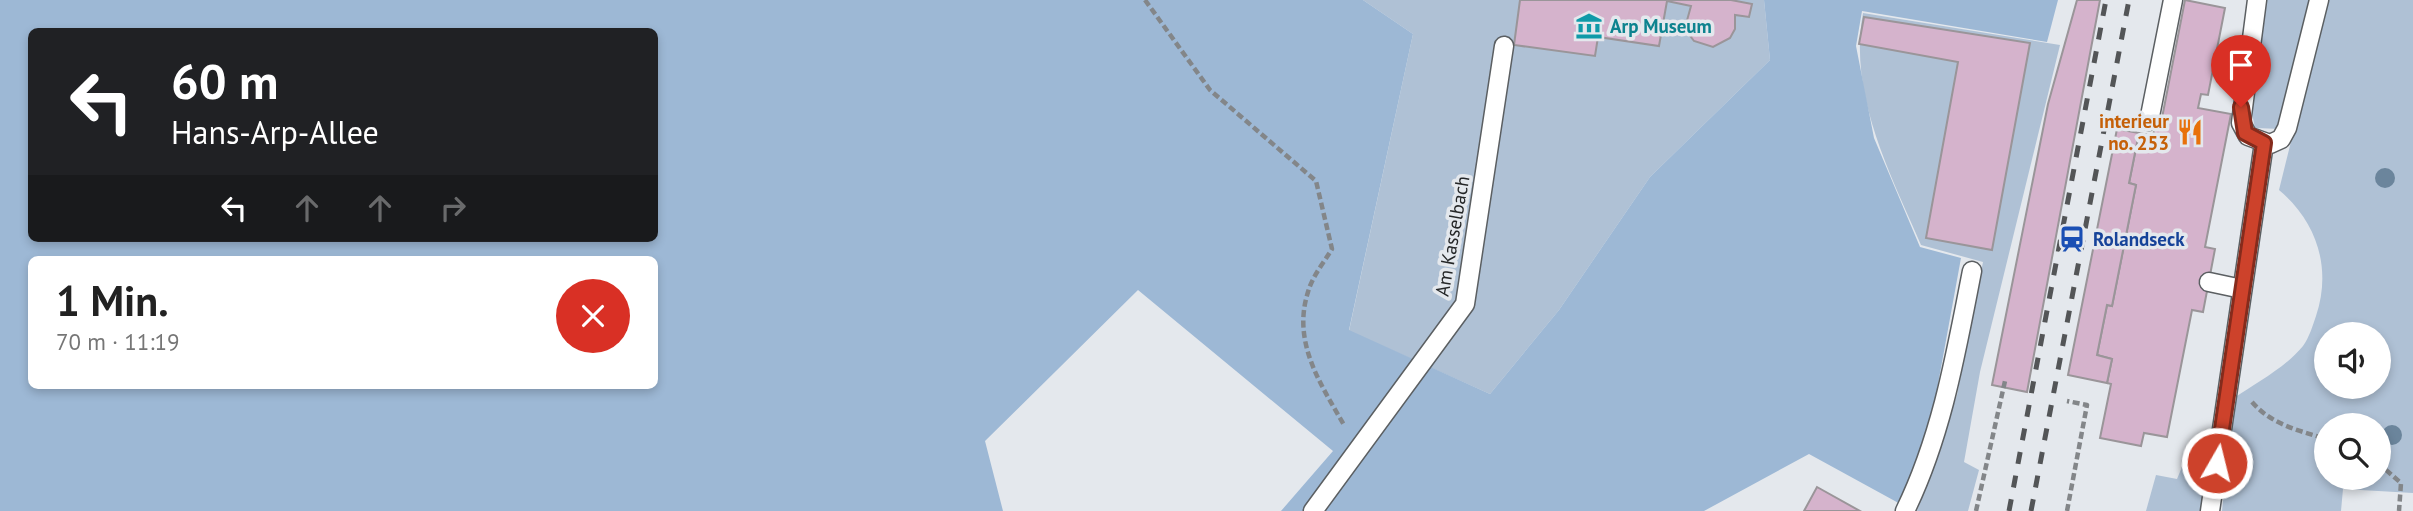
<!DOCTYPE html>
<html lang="de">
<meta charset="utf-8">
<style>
:root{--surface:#fff;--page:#f6f6f6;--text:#222;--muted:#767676}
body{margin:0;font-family:"PT Sans",sans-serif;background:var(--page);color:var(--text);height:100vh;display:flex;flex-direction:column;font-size:26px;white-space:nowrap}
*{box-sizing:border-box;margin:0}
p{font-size:23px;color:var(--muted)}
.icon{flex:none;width:38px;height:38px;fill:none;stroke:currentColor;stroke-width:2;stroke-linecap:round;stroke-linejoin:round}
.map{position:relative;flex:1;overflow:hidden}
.drawer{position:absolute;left:28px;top:256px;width:630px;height:133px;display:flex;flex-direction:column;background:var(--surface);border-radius:10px;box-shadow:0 4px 10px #0003}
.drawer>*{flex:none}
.banner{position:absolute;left:28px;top:28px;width:630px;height:214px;border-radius:10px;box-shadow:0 4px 10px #0003;background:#202124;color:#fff;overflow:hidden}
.tools{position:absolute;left:2314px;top:322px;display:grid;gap:14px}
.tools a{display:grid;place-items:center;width:77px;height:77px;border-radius:50%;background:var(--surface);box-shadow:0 4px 10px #0003;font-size:35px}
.pin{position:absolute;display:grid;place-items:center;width:60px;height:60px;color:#fff;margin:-72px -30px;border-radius:50% 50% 50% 0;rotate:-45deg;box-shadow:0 0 7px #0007}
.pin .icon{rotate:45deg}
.me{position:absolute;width:77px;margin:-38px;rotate:8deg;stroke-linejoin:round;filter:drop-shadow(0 0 5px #0008)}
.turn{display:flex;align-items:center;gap:24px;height:147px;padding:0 28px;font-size:32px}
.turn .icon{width:91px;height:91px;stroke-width:2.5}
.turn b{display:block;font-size:49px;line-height:60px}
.lanes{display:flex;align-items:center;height:66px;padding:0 28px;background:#0003;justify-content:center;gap:35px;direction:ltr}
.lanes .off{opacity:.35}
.round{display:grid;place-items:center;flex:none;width:74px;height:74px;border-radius:37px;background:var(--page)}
.head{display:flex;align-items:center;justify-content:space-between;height:119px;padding:0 28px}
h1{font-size:42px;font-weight:800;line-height:52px}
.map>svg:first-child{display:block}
.green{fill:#afc1d5;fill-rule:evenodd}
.forest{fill:#9db8d5;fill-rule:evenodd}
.building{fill:#d5b3cc;stroke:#9a9599;stroke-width:2}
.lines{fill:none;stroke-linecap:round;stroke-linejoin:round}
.lane-casing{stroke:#5b5f62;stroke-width:21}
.path{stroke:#838689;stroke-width:4.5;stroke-dasharray:7 3.5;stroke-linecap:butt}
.lane{stroke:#fff;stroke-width:18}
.rail{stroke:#535557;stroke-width:5;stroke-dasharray:12 12;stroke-linecap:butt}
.tree{fill:#6b859c}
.route-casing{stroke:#852b1c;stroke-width:18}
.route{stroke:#cd422b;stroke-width:12}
.labels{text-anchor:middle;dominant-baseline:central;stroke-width:7;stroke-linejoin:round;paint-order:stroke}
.culture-label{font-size:19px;font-weight:bold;fill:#0d838f;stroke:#e4e8ed;text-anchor:start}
.food-label{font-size:19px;font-weight:bold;fill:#c56008;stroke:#e4e8ed;text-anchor:end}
.street-label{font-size:19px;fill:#242627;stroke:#e4e8ed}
.transit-label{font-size:19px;font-weight:bold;fill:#164399;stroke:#e4e8ed;text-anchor:start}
</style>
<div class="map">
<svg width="2413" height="511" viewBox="0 0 2413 511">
<rect width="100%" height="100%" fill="#e4e8ed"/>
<g class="green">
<polygon points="1363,0 1764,0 1770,60 1650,177 1559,310 1490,394 1349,331 1413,34"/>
<polygon points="2266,0 2313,0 2281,129 2255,128 2249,98"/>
<path d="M2326,0H2413V493L2343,489L2341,511H2222L2234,398C2256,383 2286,367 2303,346C2309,338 2313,325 2316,316C2332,268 2317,222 2279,190ZM2326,334H2378V387H2326ZM2326,425H2378V478H2326Z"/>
<path d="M1863,13L2060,45L1980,372L1964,462L1979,470L1968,511H1917L1957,395L1983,262L1921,245C1890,173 1848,94 1863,13Z"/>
<polygon points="2194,453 2206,461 2207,466 2202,511 2146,511 2156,475 2177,479 2187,455"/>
</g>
<path class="forest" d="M0,0H1363L1413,34L1349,330L1490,394L1559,310L1650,177L1770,60L1764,0H2058L2047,42L1862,11L1856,46L1874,138L1920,247L1961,258L1936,395L1904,506L1809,454L1704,511H1281L1333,451L1138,290L985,441L1003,511H0ZM32,32H654V238H32ZM32,259H654V385H32Z"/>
<g class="building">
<polygon points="1520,0 1731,0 1752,4 1749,17 1735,15 1735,29 1730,38 1713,47 1694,41 1688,33 1686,24 1691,6 1667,1 1659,46 1598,37 1595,56 1514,45"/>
<polygon points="2077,0 2100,0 2027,392 1992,385 2048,104"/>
<polygon points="2185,0 2225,8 2208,95 2201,94 2198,108 2231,114 2205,247 2215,249 2203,312 2192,310 2167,437 2144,433 2141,446 2100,438 2111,384 2107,383 2112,359 2097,355 2107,305 2112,306 2136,185 2129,183 2139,133 2153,136 2156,122 2161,123"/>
<polygon points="1864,17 2030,43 1992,250 1926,238 1958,62 1859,44"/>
<polygon points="2117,129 2139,133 2129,183 2136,185 2112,306 2107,305 2097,355 2112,359 2107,383 2068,375"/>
<polygon points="1817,487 1860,511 1804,511"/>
</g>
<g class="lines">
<g class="lane-casing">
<g id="lane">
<polyline points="2257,0 2241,123 2248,136 2270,144 2281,139 2287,128 2319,0"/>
<polyline points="2149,121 2173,0"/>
<polyline points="2209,282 2242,289"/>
<polyline points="1313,511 1465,304 1504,46"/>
<path d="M1905,511C1942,435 1956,353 1972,271"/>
<polyline points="2210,511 2264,143"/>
</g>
</g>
<g class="path">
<path d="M1145,0L1210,90L1316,181L1332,249C1324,262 1312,277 1308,292C1292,342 1320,383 1344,425"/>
<path d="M2252,402C2272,425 2298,430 2326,439"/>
<polyline points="2378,463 2401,483 2399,511"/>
<polyline points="1976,511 2005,381"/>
<polyline points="2067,511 2087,405 2067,401"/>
</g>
<use href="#lane" class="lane"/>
<g class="rail">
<polyline points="2009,511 2106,0"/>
<polyline points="2031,511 2129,0"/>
</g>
</g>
<g class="tree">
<circle cx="2385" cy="178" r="10"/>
<circle cx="2392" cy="435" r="10"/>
</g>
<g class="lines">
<g class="route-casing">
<polyline id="route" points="2217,463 2264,143 2245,133 2241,107"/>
</g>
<use href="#route" class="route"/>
</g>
<defs>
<g id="museum-bare" transform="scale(2.1)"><path d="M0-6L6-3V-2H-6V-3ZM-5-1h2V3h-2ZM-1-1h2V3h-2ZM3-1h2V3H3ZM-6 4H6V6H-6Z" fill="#0f9aa8" stroke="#e4e8ed" stroke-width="2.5" paint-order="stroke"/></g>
<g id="restaurant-bare" transform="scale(2.1)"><path d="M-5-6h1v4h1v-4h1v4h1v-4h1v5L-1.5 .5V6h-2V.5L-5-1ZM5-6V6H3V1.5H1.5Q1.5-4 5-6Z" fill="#e8710a" stroke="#e4e8ed" stroke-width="2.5" paint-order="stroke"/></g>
<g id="station-bare" transform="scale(2.1)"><path d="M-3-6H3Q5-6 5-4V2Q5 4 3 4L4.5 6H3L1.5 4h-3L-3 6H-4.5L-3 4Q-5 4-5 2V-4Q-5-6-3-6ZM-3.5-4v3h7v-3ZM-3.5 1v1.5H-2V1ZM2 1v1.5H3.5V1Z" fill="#1a4fb4" stroke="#e4e8ed" stroke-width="2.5" paint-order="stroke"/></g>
</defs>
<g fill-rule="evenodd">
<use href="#museum-bare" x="1589" y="26"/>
<use href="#restaurant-bare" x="2190" y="132"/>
<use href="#station-bare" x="2072" y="239"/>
</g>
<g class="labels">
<g class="culture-label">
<text x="1610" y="26">Arp Museum</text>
</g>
<g class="food-label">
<text x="2169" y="121">interieur<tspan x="2169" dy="22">no. 253</tspan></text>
</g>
<g class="street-label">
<text transform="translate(1452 236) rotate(-80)">Am Kasselbach</text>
</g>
<g class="transit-label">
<text x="2093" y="239">Rolandseck</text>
</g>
</g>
</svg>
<div class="tools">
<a><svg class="icon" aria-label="sound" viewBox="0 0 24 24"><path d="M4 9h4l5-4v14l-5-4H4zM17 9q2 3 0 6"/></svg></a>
<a><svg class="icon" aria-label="search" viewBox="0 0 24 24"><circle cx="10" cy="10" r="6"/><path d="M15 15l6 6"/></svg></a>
</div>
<div class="pin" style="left:2241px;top:107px;background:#d93025"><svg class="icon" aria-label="arrive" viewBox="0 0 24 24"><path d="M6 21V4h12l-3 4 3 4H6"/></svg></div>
<svg class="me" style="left:2217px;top:463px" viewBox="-20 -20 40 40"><circle r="17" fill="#cd422b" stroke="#fff" stroke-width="3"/><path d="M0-11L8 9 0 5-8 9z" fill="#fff"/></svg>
<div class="banner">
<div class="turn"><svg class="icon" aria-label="left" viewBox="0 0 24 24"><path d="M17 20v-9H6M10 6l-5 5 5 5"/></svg><div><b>60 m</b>Hans-Arp-Allee</div></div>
<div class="lanes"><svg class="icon" aria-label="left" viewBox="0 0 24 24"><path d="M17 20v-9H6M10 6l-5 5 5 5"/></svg><svg class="icon off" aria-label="ahead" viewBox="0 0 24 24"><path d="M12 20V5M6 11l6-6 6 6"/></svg><svg class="icon off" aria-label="ahead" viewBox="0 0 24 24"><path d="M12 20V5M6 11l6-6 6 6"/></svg><svg class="icon off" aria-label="right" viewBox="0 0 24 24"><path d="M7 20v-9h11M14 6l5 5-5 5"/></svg></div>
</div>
<section class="drawer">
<div class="head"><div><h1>1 Min.</h1><p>70 m · 11:19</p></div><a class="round" style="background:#d93025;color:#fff"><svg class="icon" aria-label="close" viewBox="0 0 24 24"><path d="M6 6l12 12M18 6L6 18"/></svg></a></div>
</section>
</div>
